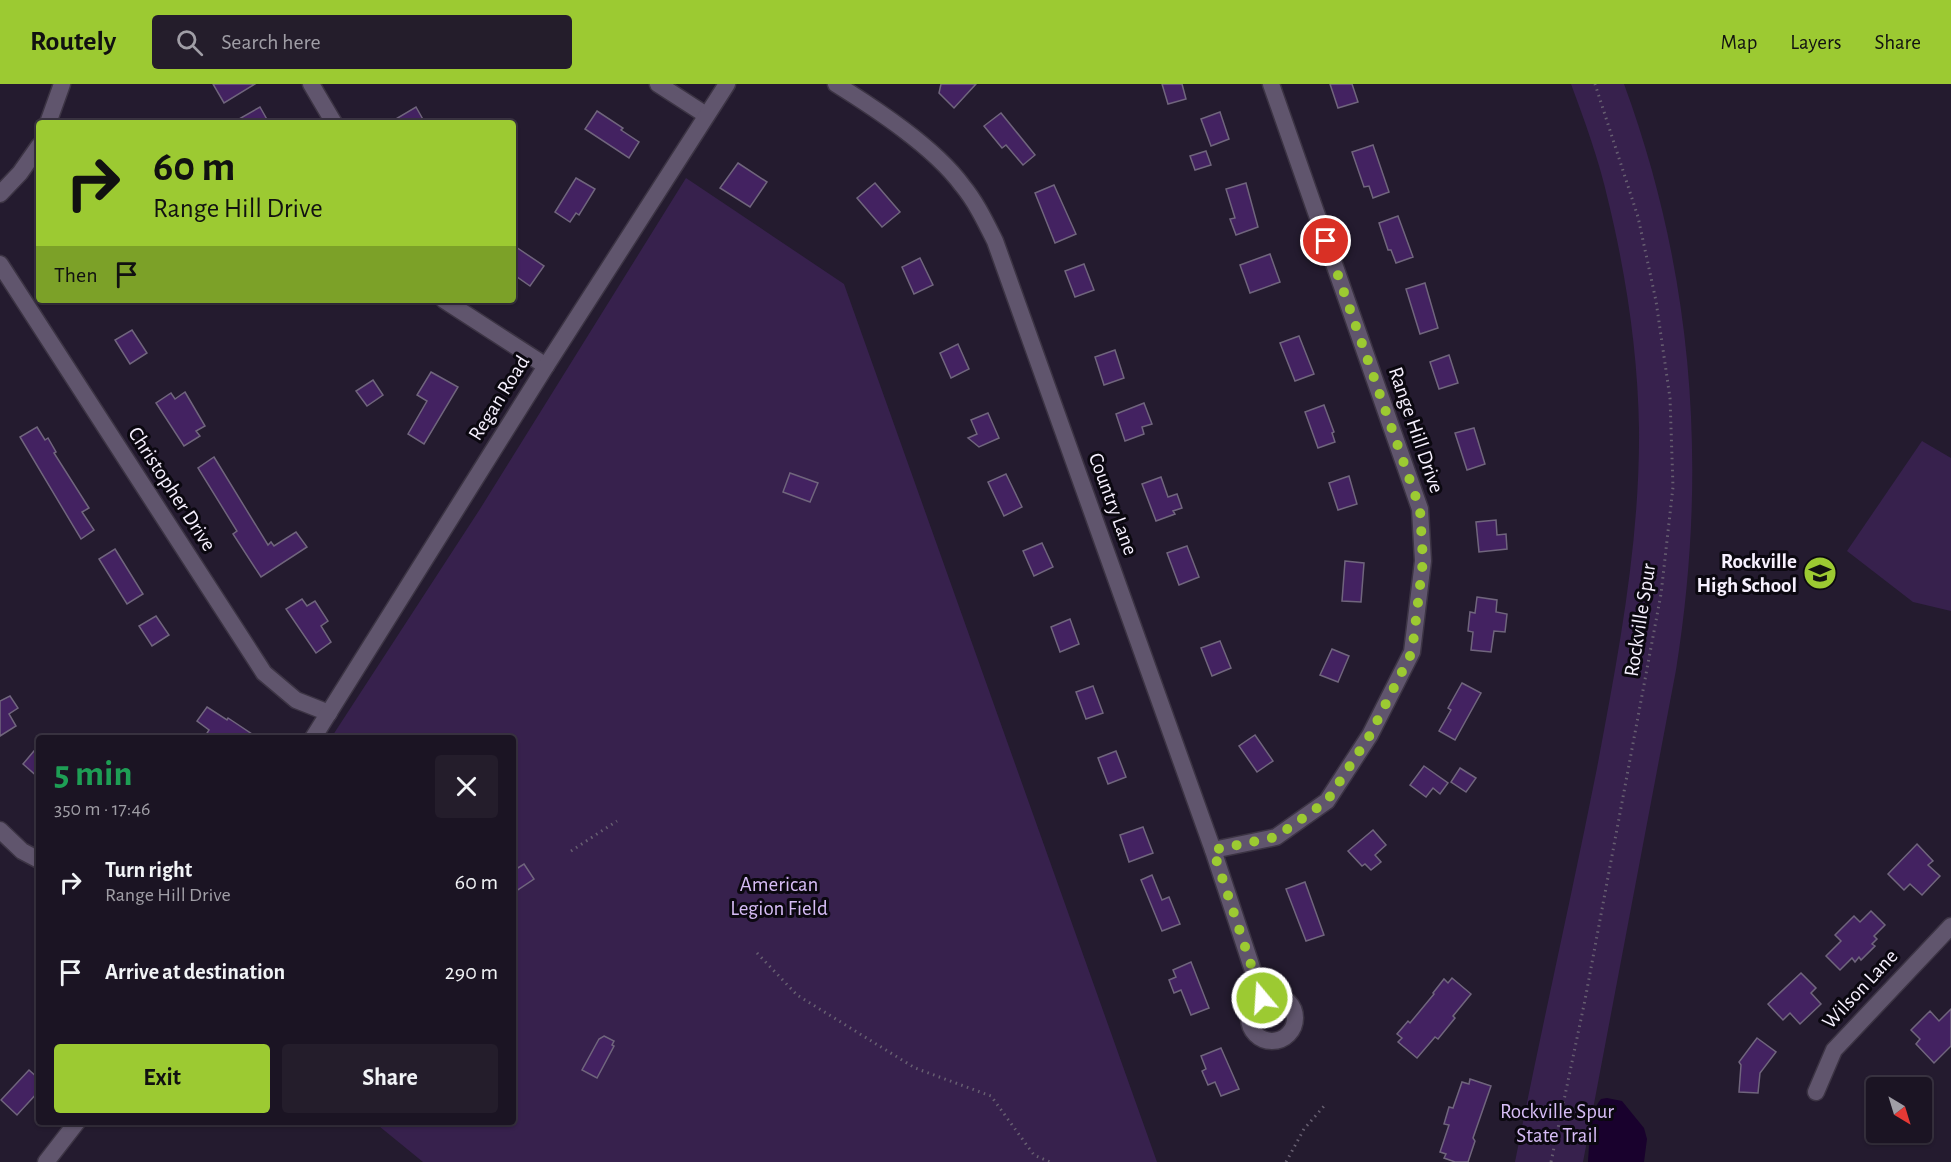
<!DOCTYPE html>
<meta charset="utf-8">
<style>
:root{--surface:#1b1423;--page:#241d2b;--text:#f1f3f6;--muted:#a09ea6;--line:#393341;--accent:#9cca32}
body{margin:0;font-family:"Alegreya Sans",sans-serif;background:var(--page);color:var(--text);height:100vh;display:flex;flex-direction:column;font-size:22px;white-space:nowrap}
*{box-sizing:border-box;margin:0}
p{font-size:20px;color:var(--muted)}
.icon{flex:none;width:33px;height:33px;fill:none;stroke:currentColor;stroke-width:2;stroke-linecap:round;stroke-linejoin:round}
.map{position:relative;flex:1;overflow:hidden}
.drawer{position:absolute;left:36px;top:651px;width:480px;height:390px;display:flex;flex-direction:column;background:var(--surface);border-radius:6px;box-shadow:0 2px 4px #0004,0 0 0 2px var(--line)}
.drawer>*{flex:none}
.banner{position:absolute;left:36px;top:36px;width:480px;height:183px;border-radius:6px;box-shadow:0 2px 4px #0004,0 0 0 2px var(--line);background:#9cca32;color:#111;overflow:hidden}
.needle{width:39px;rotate:142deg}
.controls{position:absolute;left:1866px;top:993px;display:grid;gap:12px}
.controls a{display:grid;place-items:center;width:66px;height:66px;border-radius:6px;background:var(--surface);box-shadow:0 2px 4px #0004,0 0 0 2px var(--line);font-size:30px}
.pin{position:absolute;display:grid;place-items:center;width:51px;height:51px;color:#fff;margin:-26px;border:3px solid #fff;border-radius:50%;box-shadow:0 2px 6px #0007}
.me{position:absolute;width:66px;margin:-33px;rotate:342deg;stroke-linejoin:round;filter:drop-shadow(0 0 4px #0008)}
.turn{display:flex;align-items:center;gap:21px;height:126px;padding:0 18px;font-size:27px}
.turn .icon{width:78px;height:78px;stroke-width:2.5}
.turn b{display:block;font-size:42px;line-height:51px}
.then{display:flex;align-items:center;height:57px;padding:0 18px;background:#0003;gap:12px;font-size:22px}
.round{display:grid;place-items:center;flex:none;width:63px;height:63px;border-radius:6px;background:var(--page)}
.headline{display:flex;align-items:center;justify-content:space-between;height:102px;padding:0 18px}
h1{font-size:36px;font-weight:700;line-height:45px;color:#1e9e55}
.primary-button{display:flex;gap:12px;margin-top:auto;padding:12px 18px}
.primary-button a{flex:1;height:69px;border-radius:6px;background:var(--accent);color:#111;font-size:24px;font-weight:700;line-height:69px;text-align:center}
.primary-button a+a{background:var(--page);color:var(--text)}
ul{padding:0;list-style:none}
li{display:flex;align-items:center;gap:18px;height:90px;padding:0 18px}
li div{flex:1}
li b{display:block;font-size:22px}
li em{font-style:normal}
header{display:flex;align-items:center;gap:36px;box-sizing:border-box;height:84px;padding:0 30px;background:var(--accent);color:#111}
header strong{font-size:28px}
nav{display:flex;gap:33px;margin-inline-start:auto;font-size:21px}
.search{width:420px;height:54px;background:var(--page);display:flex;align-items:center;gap:15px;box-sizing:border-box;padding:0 21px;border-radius:6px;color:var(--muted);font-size:22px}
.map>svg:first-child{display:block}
.green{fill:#37214d}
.water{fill:#19012d}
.building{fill:#432261;stroke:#70657d;stroke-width:1.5}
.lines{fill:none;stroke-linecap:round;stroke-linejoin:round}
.minor-casing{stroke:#3c3444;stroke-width:19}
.path{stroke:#675f71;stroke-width:3;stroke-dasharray:1.5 4.5;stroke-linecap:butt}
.minor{stroke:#60556d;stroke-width:16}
.route{stroke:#9cca32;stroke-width:10;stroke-dasharray:0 18}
.labels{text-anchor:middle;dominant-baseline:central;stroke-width:6;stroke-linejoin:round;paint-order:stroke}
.street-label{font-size:21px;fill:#f6f0fe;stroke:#0b0810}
.poi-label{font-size:21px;font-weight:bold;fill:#f6f0fe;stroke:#0b0810;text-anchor:end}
.park-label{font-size:21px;fill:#d6bcf5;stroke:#0b0810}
</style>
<header>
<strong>Routely</strong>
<div class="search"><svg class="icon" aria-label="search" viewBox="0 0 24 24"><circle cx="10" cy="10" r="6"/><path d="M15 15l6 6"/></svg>Search here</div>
<nav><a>Map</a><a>Layers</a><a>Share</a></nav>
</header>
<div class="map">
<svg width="1951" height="1078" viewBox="0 0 1951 1078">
<rect width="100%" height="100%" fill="#241b2f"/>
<g class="green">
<path d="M1571,0H1624C1694,190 1708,386 1676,586L1583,1078H1515C1541,946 1571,815 1597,684C1618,572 1640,459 1639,345C1638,269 1626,190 1608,116C1599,76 1585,38 1571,0Z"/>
<polygon points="686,94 844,200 1157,1078 423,1078 374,1038 513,1038 513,654 331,654 480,425"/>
<polygon points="1922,357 1951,374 1951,527 1913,518 1847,467"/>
</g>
<path class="water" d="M1607,1014L1622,1017L1644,1044L1647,1055L1644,1078H1588C1590,1059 1588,1030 1601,1015Z"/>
<g class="building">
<polygon points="213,0 255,0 224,19"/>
<polygon points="941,0 976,0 954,24 939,9"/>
<polygon points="1162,0 1182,0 1186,15 1168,20"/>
<polygon points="1330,0 1352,0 1358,18 1338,24"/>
<polygon points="260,23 269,39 232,39"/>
<polygon points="416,23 425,39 389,39"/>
<polygon points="597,27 623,44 621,46 639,58 629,74 585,45"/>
<polygon points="1220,28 1229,55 1211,62 1201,35"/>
<polygon points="1001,29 1035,71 1023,81 1006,61 1002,64 984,42"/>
<polygon points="1373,61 1389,108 1373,114 1369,102 1364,103 1352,68"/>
<polygon points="1206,67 1211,81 1195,86 1190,72"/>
<polygon points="738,79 767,98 750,123 720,104"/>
<polygon points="576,94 595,105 579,131 576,129 570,138 555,128"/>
<polygon points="875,99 900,128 882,143 857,114"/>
<polygon points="1246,99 1258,143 1236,151 1230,135 1235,134 1226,105"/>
<polygon points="1054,101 1076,150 1055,159 1035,109"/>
<polygon points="1398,132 1413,173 1396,179 1391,166 1388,166 1379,139"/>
<polygon points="513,161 544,182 530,202 513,190"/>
<polygon points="1270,170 1280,198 1250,209 1240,181"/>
<polygon points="920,174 933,201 914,210 902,183"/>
<polygon points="1084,180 1094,206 1075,213 1065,187"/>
<polygon points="1425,199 1438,244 1420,250 1406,205"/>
<polygon points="132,246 147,269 130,280 115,256"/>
<polygon points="1299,252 1314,290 1295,297 1280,259"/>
<polygon points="958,260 969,285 951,294 940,269"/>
<polygon points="1115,266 1124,294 1104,301 1095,273"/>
<polygon points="1449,271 1458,299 1439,305 1430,278"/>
<polygon points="431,288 458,303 424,360 408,350 427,317 417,311"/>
<polygon points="373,296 383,311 367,322 356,307"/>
<polygon points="185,308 205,342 196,347 200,352 184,362 156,319 171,309 175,315"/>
<polygon points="1144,319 1152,340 1142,343 1144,350 1125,357 1116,330"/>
<polygon points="1324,321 1334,348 1332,349 1335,358 1318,364 1305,328"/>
<polygon points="988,329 999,354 979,363 968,354 977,350 971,336"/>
<polygon points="37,343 45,356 48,354 56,368 54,369 89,424 82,428 94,446 81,455 20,353"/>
<polygon points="1474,344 1485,380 1467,386 1455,349"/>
<polygon points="214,373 268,461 271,458 274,462 296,448 307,463 261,493 233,450 237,447 198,384"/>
<polygon points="790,389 818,399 810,418 783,408"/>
<polygon points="1006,390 1022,423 1004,432 988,398"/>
<polygon points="1349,392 1357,420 1338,426 1329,399"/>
<polygon points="1161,393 1168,413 1177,410 1182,424 1173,427 1175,430 1156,437 1142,400"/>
<polygon points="1496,436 1497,451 1506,450 1507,465 1479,468 1476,438"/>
<polygon points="1042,459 1053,483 1034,492 1023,467"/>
<polygon points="1187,462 1199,493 1179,501 1167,469"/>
<polygon points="115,465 143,510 127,520 99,475"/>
<polygon points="1345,477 1364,479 1361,518 1342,517"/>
<polygon points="1477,513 1497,516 1496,528 1507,530 1505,548 1494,547 1491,568 1471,566 1473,548 1468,547 1470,528 1475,529"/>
<polygon points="302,515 307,522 315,517 328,537 321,542 331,558 316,569 286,525"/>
<polygon points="156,532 169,551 152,562 139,542"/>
<polygon points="1070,535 1079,560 1060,568 1051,543"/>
<polygon points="1220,557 1231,584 1212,592 1201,564"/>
<polygon points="1332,565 1349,572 1338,598 1320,591"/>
<polygon points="1462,599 1481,609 1455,656 1439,647 1451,626 1448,624"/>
<polygon points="1093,602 1103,629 1086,635 1076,608"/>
<polygon points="10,612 18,624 9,630 16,642 0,652 0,617"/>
<polygon points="207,623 227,636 228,634 258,654 204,654 209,646 197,637"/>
<polygon points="1255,651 1273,677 1257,688 1239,662"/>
<polygon points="39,661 39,694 23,680"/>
<polygon points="1116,667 1126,693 1108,700 1098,674"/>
<polygon points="1424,682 1448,699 1440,710 1433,704 1426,713 1410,701"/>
<polygon points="1460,684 1476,694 1466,708 1451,698"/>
<polygon points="1143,743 1153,769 1129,778 1120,751"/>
<polygon points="1373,746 1386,761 1375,771 1381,778 1371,786 1365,780 1362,782 1348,767"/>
<polygon points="1917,760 1933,777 1928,781 1940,792 1922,811 1910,800 1904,806 1888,790"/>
<polygon points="524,780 534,795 513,809 513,787"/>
<polygon points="1152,791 1162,816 1169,813 1180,840 1162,847 1141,796"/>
<polygon points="1305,798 1324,851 1306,857 1286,805"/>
<polygon points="1871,827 1885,841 1874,852 1877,855 1872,860 1875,862 1861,876 1859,873 1855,878 1852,874 1840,886 1826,872 1841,857 1835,851 1854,832 1860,838"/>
<polygon points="1191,878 1209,924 1191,931 1181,906 1174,909 1169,896 1176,893 1173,886"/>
<polygon points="1801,889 1816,904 1811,909 1821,920 1800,940 1790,929 1783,936 1768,920"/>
<polygon points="1452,894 1471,910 1453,932 1455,934 1438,955 1435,953 1417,974 1398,958 1402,954 1397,950 1408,937 1410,939 1434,910 1433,909 1444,895 1448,899"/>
<polygon points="1951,925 1951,962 1934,979 1916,960 1920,955 1911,946 1930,927 1939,937"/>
<polygon points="604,952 614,957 612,961 614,962 597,994 582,986 599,955"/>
<polygon points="1757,954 1776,968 1760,989 1758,1009 1739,1008 1741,981 1739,978"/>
<polygon points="1221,964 1239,1005 1221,1012 1215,998 1208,1001 1202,987 1206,985 1201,972"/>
<polygon points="29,986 39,995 39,1007 17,1031 1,1016"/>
<polygon points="1470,995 1491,1002 1473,1054 1475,1057 1468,1078 1455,1078 1444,1074 1446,1070 1440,1068 1449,1041 1444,1040 1449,1023 1453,1024 1462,998 1469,1000"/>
</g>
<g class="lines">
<g class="minor-casing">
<g id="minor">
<polyline points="311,0 334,39"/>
<polyline points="658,0 706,31"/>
<path d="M836,0C876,25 934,63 962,101C976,118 985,137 995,157L1213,766L1262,914"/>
<polyline points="48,39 62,0"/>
<polyline points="0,110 20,89 39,62"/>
<polyline points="0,180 264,589 296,616 329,629"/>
<polyline points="444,216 546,282"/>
<polyline points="313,654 546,282 727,0"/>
<polyline points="0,746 22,767 39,776"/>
<polyline points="1213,766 1276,753 1327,717 1370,651 1412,568 1423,477 1420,425 1271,0"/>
<circle cx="1272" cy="934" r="23"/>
<polyline points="1816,1008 1834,966 1951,842"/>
<polyline points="46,1078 77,1038"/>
</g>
</g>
<g class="path">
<polyline points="571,767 617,737"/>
<polyline points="757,869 797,911 915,984 991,1012 1034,1071 1050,1078"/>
<polyline points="1286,1078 1304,1045 1325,1021"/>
<polyline points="1551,1078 1585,916 1661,510 1673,403 1670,314 1656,217 1638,133 1595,0"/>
</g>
<use href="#minor" class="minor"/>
</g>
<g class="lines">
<polyline class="route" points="1262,914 1213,766 1276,753 1327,717 1370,651 1412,568 1423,477 1420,425 1326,157"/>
</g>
<defs>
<g id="school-disc" transform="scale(1.725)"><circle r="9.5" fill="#9cca32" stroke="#0b0810"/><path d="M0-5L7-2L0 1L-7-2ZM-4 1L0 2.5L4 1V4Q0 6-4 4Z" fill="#111"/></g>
</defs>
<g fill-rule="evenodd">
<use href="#school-disc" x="1820" y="489"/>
</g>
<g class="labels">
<g class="street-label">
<text transform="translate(499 314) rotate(-58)">Regan Road</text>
<text transform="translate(1416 346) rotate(71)">Range Hill Drive</text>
<text transform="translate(172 405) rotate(57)">Christopher Drive</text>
<text transform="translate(1113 420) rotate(70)">Country Lane</text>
<text transform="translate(1640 536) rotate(-81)">Rockville Spur</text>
<text transform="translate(1860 905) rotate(-47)">Wilson Lane</text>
</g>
<g class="poi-label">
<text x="1797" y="477">Rockville<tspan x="1797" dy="24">High School</tspan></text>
</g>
<g class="park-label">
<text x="779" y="800">American<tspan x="779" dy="24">Legion Field</tspan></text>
<text x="1557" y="1027">Rockville Spur<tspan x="1557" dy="24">State Trail</tspan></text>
</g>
</g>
</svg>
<div class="controls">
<a><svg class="needle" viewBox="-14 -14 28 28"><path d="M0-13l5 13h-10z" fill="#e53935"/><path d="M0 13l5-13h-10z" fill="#a09ea6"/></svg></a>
</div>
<div class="pin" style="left:1326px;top:157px;background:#d93025"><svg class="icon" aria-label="arrive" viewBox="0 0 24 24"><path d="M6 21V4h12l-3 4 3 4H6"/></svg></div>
<svg class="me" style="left:1262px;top:914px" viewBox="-20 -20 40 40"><circle r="17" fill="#9cca32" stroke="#fff" stroke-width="3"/><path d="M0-11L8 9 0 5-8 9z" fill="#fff"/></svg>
<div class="banner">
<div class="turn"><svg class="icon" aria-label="right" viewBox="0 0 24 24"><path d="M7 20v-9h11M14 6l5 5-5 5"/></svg><div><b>60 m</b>Range Hill Drive</div></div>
<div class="then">Then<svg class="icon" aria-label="arrive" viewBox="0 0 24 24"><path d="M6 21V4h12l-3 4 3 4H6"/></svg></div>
</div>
<section class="drawer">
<div class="headline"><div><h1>5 min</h1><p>350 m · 17:46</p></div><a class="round"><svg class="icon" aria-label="close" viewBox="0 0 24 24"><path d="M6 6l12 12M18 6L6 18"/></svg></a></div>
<ul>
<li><svg class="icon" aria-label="right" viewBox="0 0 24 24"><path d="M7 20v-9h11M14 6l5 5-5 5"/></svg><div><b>Turn right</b><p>Range Hill Drive</p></div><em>60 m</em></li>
<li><svg class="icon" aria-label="arrive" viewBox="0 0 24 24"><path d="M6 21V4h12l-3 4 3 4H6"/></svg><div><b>Arrive at destination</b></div><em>290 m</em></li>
</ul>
<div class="primary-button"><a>Exit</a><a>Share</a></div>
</section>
</div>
